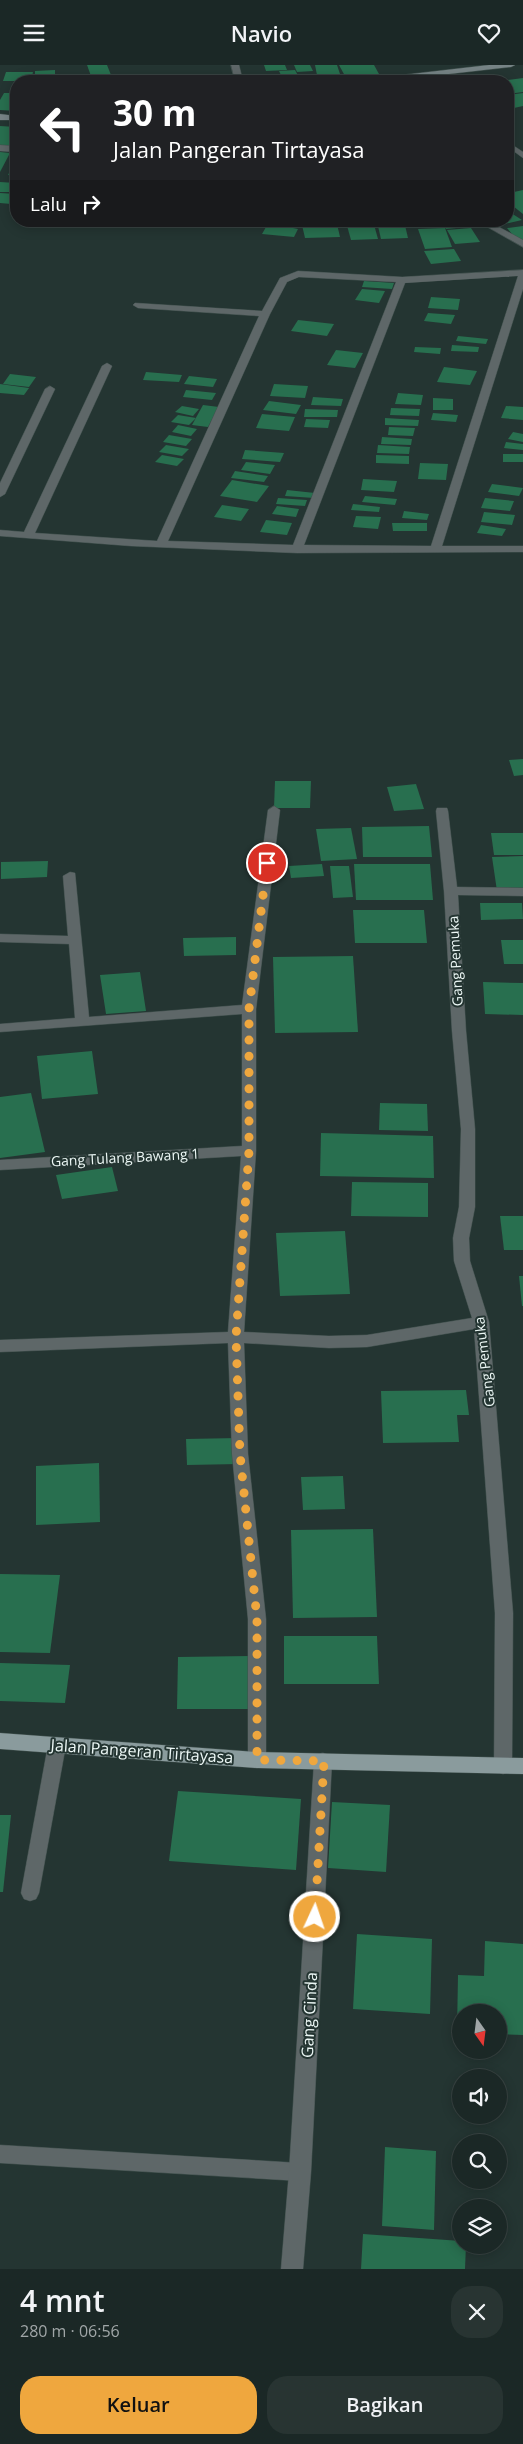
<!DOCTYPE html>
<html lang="id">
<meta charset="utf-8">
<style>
:root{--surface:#1b2826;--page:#283432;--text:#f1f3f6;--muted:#a0a6a7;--line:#394443;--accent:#efa73e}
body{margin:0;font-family:"Open Sans",sans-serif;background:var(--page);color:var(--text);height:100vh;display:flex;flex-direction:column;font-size:19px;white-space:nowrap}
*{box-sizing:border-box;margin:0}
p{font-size:16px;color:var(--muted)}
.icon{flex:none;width:28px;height:28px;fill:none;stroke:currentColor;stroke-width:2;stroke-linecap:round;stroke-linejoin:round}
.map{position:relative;height:2204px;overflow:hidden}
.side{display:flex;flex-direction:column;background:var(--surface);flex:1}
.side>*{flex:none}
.banner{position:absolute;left:10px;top:10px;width:504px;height:152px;border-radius:20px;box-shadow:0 2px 12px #0003,0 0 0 1px var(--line);background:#202124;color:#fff;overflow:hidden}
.needle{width:32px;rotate:166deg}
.buttons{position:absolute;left:452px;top:1939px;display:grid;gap:10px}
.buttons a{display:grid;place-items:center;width:55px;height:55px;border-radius:50%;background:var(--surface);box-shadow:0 2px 12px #0003,0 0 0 1px var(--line);font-size:25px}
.pin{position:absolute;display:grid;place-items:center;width:42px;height:42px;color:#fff;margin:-21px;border:2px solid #fff;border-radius:50%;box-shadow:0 1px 5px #0007}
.me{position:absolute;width:55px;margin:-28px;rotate:3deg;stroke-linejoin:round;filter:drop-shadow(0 0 4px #0008)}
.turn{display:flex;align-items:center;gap:18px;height:105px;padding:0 20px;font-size:22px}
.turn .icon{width:65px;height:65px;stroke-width:2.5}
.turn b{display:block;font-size:35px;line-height:42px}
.then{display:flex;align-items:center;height:48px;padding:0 20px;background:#0003;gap:10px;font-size:19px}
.round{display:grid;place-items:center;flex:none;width:52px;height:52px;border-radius:20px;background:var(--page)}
.overview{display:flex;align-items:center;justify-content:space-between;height:85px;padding:0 20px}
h1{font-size:30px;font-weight:600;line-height:38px}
.button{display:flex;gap:10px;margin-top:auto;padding:10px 20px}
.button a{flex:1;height:58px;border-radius:20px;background:var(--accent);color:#111;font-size:20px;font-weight:600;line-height:58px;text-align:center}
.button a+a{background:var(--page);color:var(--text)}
header{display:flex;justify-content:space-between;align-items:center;height:65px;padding:0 20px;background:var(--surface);font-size:22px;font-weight:600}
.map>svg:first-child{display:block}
.building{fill:#286f4f}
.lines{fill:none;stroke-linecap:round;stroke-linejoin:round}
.lane-casing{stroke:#40504d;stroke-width:1}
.street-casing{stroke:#40504d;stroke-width:1}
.secondary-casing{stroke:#40504d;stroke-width:1}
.primary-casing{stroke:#40504d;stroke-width:1}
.lane{fill:#5e6768;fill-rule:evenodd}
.street{fill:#5e6768;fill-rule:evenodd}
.secondary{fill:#778486;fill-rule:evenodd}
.primary{fill:#8a9b9d;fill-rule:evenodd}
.route{stroke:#efa73e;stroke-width:9;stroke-dasharray:0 16.2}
.labels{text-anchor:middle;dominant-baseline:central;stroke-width:4;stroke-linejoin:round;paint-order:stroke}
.street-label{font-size:14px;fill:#ecf7f5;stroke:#243532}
.near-street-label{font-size:16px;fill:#ecf7f5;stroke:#243532}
</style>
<header><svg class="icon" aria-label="menu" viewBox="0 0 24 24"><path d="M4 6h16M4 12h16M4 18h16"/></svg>Navio<svg class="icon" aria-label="heart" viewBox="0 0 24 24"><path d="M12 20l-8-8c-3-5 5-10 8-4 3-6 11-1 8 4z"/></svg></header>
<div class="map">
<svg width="523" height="2204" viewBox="0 0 523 2204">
<rect width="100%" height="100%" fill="#243532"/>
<g class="building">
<polygon points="87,0 107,0 111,10 91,11"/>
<polygon points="264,0 285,0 287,5 266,6"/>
<polygon points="294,0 310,0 313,6 297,7"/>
<polygon points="315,0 337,0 340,9 317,10"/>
<polygon points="339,0 374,0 379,9 345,11"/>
<polygon points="55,5 55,13 35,13 35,6"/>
<polygon points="295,5 301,16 284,16 279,6"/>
<polygon points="6,7 33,7 31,16 3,16"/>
<polygon points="264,10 280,10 283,16 266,16"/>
<rect x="60" y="12" width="25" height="4"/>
<polygon points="234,12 235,16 199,16 198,13"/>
<polygon points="523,13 523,27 508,29 508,15"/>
<polygon points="4,28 16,28 16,46 0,45 0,35"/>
<polygon points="523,28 523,41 514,43 508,37 508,30"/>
<polygon points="0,61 16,62 16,81 0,80"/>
<polygon points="0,87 10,88 0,107"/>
<polygon points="16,94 16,111 8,110"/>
<polygon points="0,117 16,118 11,127 0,127"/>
<polygon points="508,123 514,127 523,125 523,149 508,137"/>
<polygon points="0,128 16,129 16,131 11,139 0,138"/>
<polygon points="508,146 522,155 500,160 493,156 508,156"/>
<polygon points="32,156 59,156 56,160"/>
<polygon points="236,156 254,156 251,161 234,159"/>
<polygon points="276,156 297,156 293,163 298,164 294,172 262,169 266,162 272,163"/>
<polygon points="373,156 378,174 351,175 346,157"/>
<polygon points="404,156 408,173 381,174 377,157"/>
<polygon points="441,156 464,156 467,162 446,164"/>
<polygon points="337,159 340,172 305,173 302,160"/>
<polygon points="523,161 523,175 518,176 507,163"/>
<polygon points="445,163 452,182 425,184 418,164"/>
<polygon points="471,163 480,177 455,179 447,165"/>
<polygon points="454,184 461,196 431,199 424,186"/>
<polygon points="364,216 394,218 392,224 362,222"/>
<polygon points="362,224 385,226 379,238 355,235"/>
<polygon points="431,232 460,234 458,245 428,243"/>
<polygon points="428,248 455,250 451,259 424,256"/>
<polygon points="298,255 334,259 327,271 291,266"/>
<polygon points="458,271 488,274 486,279 456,276"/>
<polygon points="452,280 479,282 478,287 451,286"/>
<polygon points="415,282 441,283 440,289 414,287"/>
<polygon points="336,285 363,288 355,303 327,300"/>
<polygon points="444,302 477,306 470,320 437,317"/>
<polygon points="146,307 182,310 179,317 143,315"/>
<polygon points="10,309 36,312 29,322 3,319"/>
<polygon points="189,311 217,314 213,322 184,319"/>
<polygon points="0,319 29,323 24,330 0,328"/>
<polygon points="274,319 308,321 305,333 270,331"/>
<polygon points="186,325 216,328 212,335 183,332"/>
<polygon points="398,328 423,330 421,340 395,339"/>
<polygon points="313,332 343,334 341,341 311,340"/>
<polygon points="433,333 453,334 453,345 433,345"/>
<polygon points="269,336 301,340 296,349 263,345"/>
<polygon points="203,340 219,342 208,362 192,360"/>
<polygon points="182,341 199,344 193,351 175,347"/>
<polygon points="506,341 523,342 523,355 501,353"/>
<polygon points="391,343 420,344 419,351 390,350"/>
<polygon points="305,344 338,345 337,352 304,352"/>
<polygon points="433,348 458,350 456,357 431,355"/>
<polygon points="262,349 295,352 289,366 256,363"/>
<polygon points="178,350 196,353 189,360 171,357"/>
<polygon points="385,353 419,355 418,361 385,360"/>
<polygon points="306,354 330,355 328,363 304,362"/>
<polygon points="178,360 197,364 191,371 172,367"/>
<polygon points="389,362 415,363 413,371 388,370"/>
<polygon points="513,367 523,369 523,377 508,374"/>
<polygon points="169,370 192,374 186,381 163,377"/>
<polygon points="382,372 412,374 411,380 381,379"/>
<polygon points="506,377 523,379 523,385 504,383"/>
<polygon points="166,380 189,384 182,391 159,387"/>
<polygon points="378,380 410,382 409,389 377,388"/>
<polygon points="245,385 284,388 280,397 242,394"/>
<rect x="503" y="389" width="20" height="8"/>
<polygon points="162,390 184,394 177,401 155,397"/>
<polygon points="376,390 409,391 409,399 376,398"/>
<polygon points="246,397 275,400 270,409 241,405"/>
<polygon points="420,398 448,399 446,415 418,414"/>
<polygon points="235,406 268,411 264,417 231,413"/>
<polygon points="363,414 397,416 394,427 361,425"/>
<polygon points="232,415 269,421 257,437 220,431"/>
<polygon points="492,419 523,423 519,431 488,427"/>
<polygon points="287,425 315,428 314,433 285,431"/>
<polygon points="365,431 397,434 395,440 362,437"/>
<polygon points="278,433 307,435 305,441 276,439"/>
<polygon points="485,433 514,436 510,446 481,443"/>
<polygon points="353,439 380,442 379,447 351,445"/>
<polygon points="222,440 249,444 241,456 214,452"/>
<polygon points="277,441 299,444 296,452 272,449"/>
<polygon points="404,446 429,449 427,455 402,453"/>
<polygon points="484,447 515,450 512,460 481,457"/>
<polygon points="356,451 381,452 378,464 353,462"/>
<polygon points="266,455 292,458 287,470 260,467"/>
<polygon points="392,458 427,458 427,466 393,466"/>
<polygon points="481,460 506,464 502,471 477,468"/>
<polygon points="523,694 523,710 514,711 509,695"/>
<polygon points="275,716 311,716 310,743 274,743"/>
<polygon points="416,719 424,744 394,746 387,722"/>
<polygon points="429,761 432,792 363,792 362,762"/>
<polygon points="351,763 357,794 321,796 316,764"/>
<polygon points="491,768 523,768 523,790 494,790"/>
<polygon points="523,791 523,826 497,826 492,792"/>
<polygon points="48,796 47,812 1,814 1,797"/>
<polygon points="322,799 324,811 291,813 289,801"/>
<polygon points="354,799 430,799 433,835 356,835"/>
<polygon points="330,801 349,801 353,832 333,833"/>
<polygon points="480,838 522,838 523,854 481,855"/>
<polygon points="353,845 424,845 427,878 355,878"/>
<polygon points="236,872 236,890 184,891 183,873"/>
<polygon points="501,875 523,875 523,899 504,899"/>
<polygon points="353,891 358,967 275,968 273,892"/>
<polygon points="140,907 146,946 106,949 100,910"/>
<polygon points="483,917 523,918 523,950 485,949"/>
<polygon points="92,986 98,1029 42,1034 37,991"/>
<polygon points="31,1028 45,1087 0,1093 0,1032"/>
<polygon points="380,1038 427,1039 428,1066 379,1065"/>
<polygon points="321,1068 433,1071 434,1113 320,1111"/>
<polygon points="112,1102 118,1126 62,1134 56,1110"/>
<polygon points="352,1117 428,1118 428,1152 351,1151"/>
<polygon points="500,1151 523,1151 523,1185 504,1185"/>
<polygon points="345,1166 350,1229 280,1231 276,1168"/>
<polygon points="519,1211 523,1211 523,1241 522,1241"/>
<polygon points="466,1325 469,1350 457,1350 459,1377 383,1378 381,1326"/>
<polygon points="238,1373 239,1399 187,1400 186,1374"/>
<polygon points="99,1398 100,1457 36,1460 36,1401"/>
<polygon points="343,1411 345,1444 303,1445 301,1412"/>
<polygon points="373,1464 377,1552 293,1553 291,1465"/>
<polygon points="0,1509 60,1510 50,1588 0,1587"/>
<polygon points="284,1571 377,1571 379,1619 284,1619"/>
<polygon points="250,1591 250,1644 177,1644 178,1592"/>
<polygon points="0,1598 70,1600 65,1638 0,1636"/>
<polygon points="178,1726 301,1734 296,1805 169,1796"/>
<polygon points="332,1737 390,1740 386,1807 328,1803"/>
<polygon points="0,1750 11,1750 3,1827 0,1827"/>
<polygon points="357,1869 432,1874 430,1949 353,1944"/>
<polygon points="485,1876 523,1879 523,1970 499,1969 499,1948 461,1948 461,1966 457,1966 458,1910 484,1911"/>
<polygon points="385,2082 436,2086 434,2165 382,2161"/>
<polygon points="363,2169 461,2176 461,2180 466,2180 465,2204 361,2204"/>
</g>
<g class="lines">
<g class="lane-casing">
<g id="lane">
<polygon points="422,8 428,8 436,16 428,16 422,12"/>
<polygon points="508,77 523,87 523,93 508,82"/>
<polygon points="57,1673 63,1675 66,1680 39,1828 36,1834 30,1836 24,1834 21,1828 48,1680 51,1675"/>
<polygon points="0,2080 300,2098 307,2100 310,2107 307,2114 300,2116 0,2098"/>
</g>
</g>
<g class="street-casing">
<g id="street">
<polygon points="231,0 239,0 243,16 235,16"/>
<polygon points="0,80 16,81 16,87 0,86"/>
<polygon points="477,156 488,156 523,175 523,182"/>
<path d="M523,205V224L442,481H523V487L297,488L131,481L0,471V465L24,467L102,301L107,298L112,301L35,468L157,476L259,251L138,243L133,240L135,238L262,246L280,213L298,206L402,212ZM518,211L431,481L304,480L405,218ZM299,212L396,217L293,480L168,476L270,249L287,217Z"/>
<polygon points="50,321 55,324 5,429 0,432 0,418 45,324"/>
<polygon points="274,741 280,745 256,944 256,1086 244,1267 329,1271 367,1270 472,1253 454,1196 453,1173 459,1142 461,1064 452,966 444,826 436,746 437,743 447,743 448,746 457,822 523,823 523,831 458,830 466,966 475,1064 475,1142 469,1173 470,1196 489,1257 513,1548 512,1701 510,1707 503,1709 496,1707 494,1701 495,1548 474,1264 367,1282 329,1283 244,1278 248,1389 266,1554 266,1695 264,1701 257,1703 250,1701 248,1695 248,1554 232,1389 228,1278 0,1287 0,1275 228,1267 241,1091 0,1105 0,1095 242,1081 242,949 0,967 0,959 75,953 69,879 0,877 0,869 68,871 63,811 70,807 75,808 89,952 242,940 268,745"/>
<polygon points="323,1688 330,1690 332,1696 311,2107 303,2204 281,2204 289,2107 314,1696 316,1690"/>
</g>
</g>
<g class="secondary-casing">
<g id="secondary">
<polygon points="489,0 515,0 511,2 388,16 364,16 368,14"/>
<polygon points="0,49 16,51 16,55 0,55"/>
</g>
</g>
<g class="primary-casing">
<polygon id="primary" points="0,1668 257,1687 523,1693 523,1709 257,1703 0,1684"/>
</g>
<use href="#lane" class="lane"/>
<use href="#street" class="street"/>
<use href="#secondary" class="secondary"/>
<use href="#primary" class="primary"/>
</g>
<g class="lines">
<polyline class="route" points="267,798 249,944 249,1086 236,1272 240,1389 257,1554 257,1695 324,1696 315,1852"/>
</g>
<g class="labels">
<g class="street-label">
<text transform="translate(455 896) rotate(-93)">Gang Pemuka</text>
<text transform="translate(125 1092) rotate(-3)">Gang Tulang Bawang 1</text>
<text transform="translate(484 1297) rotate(-97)">Gang Pemuka</text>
</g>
<g class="near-street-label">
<text transform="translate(142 1686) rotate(4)">Jalan Pangeran Tirtayasa</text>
<text transform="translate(309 1950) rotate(-87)">Gang Cinda</text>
</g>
</g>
</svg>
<div class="buttons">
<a><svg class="needle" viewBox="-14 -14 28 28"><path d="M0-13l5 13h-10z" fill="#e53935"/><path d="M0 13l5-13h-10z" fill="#a0a6a7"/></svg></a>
<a><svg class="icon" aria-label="sound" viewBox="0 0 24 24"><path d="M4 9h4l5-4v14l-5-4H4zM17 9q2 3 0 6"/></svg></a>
<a><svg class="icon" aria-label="search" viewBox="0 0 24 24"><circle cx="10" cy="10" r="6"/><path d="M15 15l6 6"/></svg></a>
<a><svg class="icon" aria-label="layers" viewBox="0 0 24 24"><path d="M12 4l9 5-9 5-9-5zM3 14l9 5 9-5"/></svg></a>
</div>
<div class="pin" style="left:267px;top:798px;background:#d93025"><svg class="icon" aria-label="arrive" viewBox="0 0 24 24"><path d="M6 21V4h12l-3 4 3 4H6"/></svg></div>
<svg class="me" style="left:315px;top:1852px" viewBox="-20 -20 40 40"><circle r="17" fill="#efa73e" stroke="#fff" stroke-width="3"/><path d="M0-11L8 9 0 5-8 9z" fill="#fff"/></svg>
<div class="banner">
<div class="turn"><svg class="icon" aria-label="left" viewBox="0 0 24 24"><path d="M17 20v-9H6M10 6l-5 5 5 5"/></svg><div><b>30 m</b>Jalan Pangeran Tirtayasa</div></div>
<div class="then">Lalu<svg class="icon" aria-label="right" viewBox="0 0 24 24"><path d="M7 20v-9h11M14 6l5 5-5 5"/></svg></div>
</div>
</div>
<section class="side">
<div class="overview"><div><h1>4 mnt</h1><p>280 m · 06:56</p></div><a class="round"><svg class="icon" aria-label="close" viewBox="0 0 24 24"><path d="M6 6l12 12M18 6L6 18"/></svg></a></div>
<div class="button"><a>Keluar</a><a>Bagikan</a></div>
</section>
